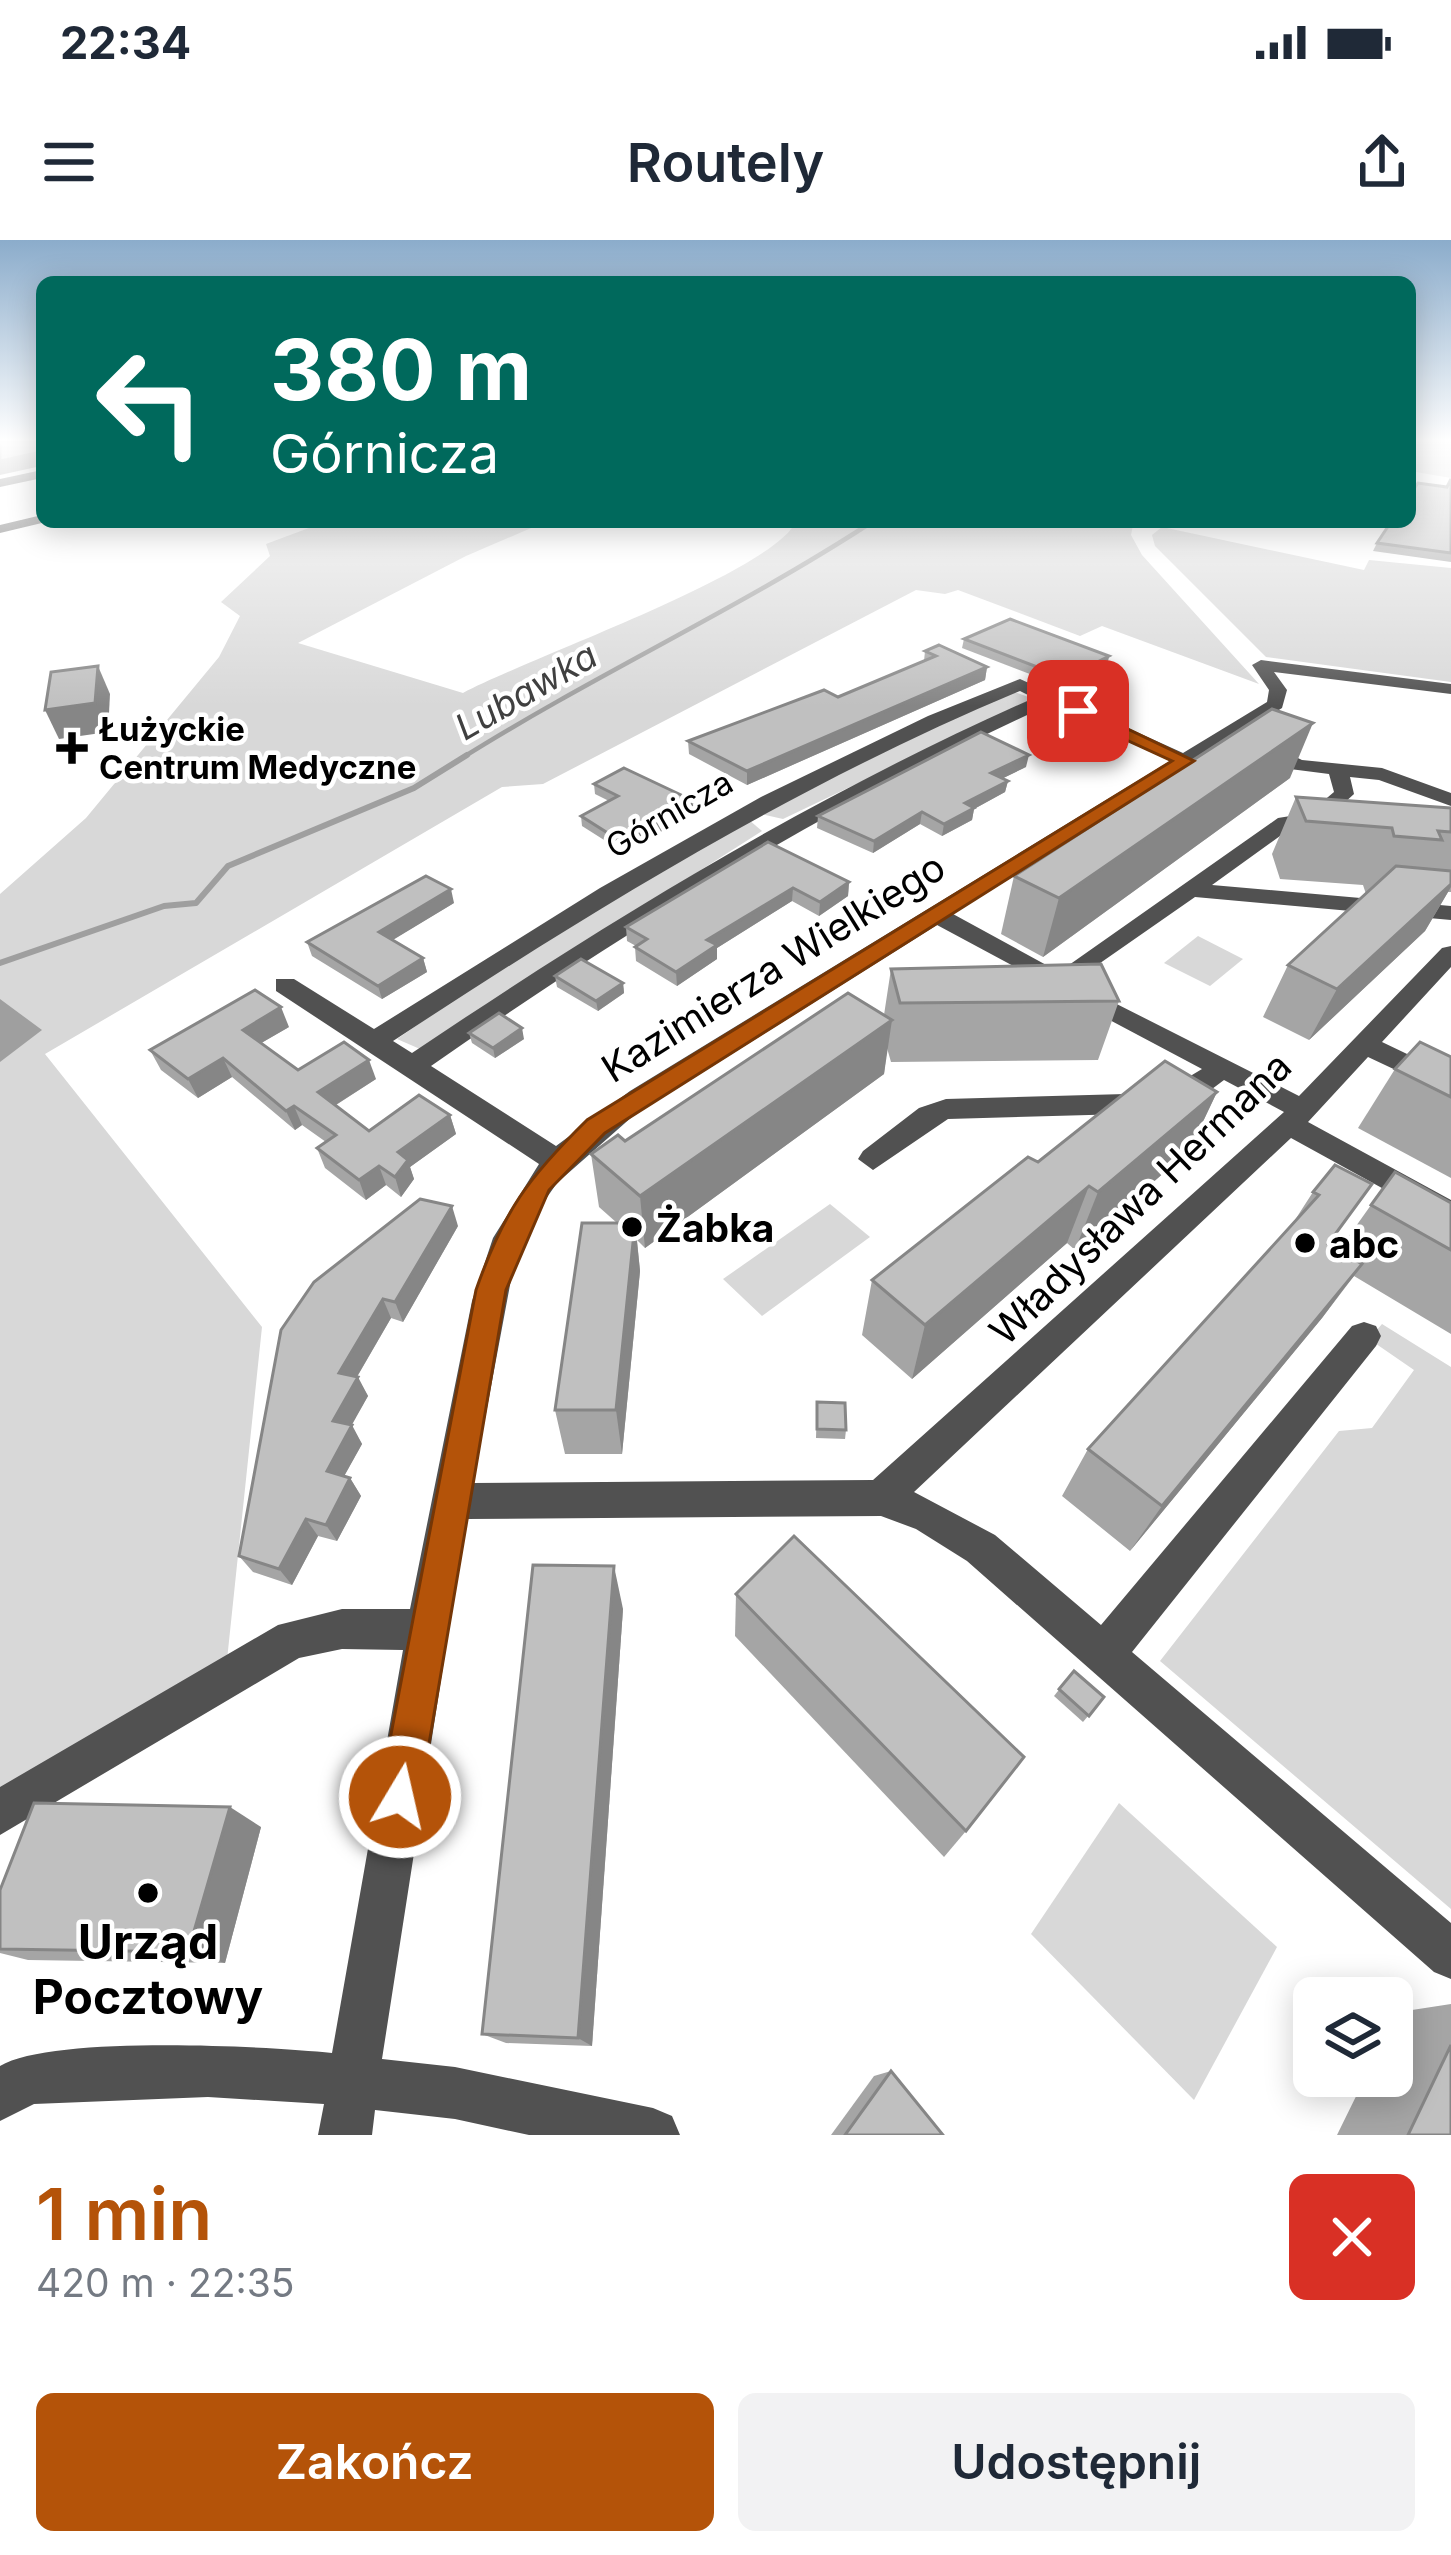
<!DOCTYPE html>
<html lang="pl">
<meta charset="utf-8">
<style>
:root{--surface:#fff;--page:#f2f2f3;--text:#1f2937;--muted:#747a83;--accent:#b45309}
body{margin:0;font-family:Inter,sans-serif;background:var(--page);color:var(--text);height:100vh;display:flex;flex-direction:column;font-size:45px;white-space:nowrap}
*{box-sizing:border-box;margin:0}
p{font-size:39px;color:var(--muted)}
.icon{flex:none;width:66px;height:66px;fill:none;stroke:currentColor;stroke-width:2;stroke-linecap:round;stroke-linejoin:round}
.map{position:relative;height:1895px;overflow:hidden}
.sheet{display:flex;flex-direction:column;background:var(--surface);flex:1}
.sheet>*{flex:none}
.banner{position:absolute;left:36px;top:36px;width:1380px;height:252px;border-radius:18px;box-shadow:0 6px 30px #0003;background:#00695c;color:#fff;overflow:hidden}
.buttons{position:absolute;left:1293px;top:1737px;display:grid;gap:24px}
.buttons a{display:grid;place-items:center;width:120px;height:120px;border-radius:18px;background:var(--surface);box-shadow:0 6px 30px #0003;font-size:60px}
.pin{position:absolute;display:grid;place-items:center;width:102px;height:102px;color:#fff;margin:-51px;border-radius:24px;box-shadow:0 6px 18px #0006}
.me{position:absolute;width:132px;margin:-66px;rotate:9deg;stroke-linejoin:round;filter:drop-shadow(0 0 9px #0008)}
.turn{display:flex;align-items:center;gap:42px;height:252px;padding:0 36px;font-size:54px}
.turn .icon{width:156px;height:156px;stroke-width:2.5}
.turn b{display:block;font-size:84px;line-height:102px}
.round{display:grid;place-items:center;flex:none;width:126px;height:126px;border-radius:18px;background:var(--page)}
.head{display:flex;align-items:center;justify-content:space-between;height:204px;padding:0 36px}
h1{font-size:72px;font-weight:600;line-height:90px;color:var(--accent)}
.primary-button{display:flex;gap:24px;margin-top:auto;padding:24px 36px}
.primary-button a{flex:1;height:138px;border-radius:18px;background:var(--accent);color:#fff;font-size:48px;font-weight:600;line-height:138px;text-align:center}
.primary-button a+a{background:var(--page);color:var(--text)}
.status{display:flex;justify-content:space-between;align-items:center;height:84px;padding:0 60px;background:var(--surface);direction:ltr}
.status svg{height:33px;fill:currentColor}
header{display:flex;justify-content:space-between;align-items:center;height:156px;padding:0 36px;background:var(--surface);font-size:54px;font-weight:600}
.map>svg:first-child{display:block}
.green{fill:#d8d8d8}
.water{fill:#9f9f9f}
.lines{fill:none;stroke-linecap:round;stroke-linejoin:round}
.stream-far1{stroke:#9f9f9f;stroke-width:4.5}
.stream{stroke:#9f9f9f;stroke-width:6}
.minor{fill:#515151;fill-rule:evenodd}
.wall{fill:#a5a5a5}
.shaded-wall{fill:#868686}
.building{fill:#c0c0c0;stroke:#868686;stroke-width:3}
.route{fill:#b45309;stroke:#753606;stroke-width:3}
.poi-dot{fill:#000;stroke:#fff;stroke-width:4.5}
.labels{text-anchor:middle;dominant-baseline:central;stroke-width:9;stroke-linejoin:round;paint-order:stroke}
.far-poi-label{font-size:33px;font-weight:bold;fill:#000;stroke:#fff;text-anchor:start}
.far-street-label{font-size:33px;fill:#000;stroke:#fff}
.far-water-label{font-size:36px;font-style:italic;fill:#404040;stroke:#fff}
.street-label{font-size:39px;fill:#000;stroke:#fff}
.poi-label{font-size:39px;font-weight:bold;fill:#000;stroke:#fff;text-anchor:start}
.near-poi-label{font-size:48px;font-weight:bold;fill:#000;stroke:#fff}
</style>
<div class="status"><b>22:34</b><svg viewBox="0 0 49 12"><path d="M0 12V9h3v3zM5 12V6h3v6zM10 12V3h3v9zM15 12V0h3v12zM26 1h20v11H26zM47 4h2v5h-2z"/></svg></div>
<header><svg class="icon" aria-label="menu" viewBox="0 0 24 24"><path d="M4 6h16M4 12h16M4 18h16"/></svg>Routely<svg class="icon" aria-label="share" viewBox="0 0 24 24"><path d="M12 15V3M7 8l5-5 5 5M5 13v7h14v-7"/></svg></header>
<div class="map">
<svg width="1451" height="1895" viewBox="0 0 1451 1895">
<rect width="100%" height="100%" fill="#fff"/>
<g class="green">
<polygon points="1410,201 1451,201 1451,238 1410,231"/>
<path d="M325,282H545L466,316L298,403L463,453C528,418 769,334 796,282L1133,285L1131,295L1142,315L1259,444L1102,386L1080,396L958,350L945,354L916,350L543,544L502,547L45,814L262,1087L227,1420L0,1557V654L86,578L219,417L240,376L221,362L270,316L266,304Z"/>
<polygon points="1162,287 1364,330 1369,320 1451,328 1451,442 1266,417 1155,306 1152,295"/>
<polygon points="1012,451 1034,459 783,579 761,574 764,567"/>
<polygon points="749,580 762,591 420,809 397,799 548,695"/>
<polygon points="1198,696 1243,719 1210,746 1164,723"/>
<polygon points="830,964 870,997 762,1076 723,1039"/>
<polygon points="1382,1084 1451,1127 1451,1669 1160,1421 1339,1191 1372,1188 1414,1130 1369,1099"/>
<polygon points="1119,1563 1277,1707 1194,1860 1031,1694"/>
</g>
<polygon class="water" points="0,759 42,790 0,822"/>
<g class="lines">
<path class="stream-far1" d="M462,518C596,434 740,368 872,282"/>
<polyline class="stream" points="0,723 164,666 196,663 228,626 414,548 467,515"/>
<g class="minor">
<polygon points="42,230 42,238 0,247 0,239"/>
<polygon points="42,275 42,282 46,282 0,293 0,285"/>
<path d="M1261,420L1451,444V454L1274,432L1287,450L1282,468L953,674L1059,732L1278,578L1309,573L1334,552L1329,534L1290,529L1256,511L1253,507L1263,501L1302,520L1382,528L1451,553V566L1379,540L1350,537L1354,554L1322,583L1291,588L1212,645L1451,666V680L1195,657L1060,751L937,685L633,876L557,943L536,973L513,1029L473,1243L873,1240L1284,872L1224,840L1192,864L1162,873L948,879L873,930L858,919L863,911L919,868L946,859L1162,853L1202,829L1072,760V748L1081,746L1299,856L1442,708L1451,706V727L1382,802L1451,835V856L1368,817L1308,882L1451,960V986L1291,898L914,1252L995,1295L1101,1385L1352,1086L1364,1082L1376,1086L1381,1096L1376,1106L1132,1412L1451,1683V1739L1434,1732L967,1321L916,1289L881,1276L466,1279L382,1819L455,1827L653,1868L672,1876L680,1895H529L455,1879L375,1870L372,1895H318L324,1864L208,1857L34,1864L0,1881V1826C51,1795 266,1806 332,1813L403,1410L342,1409L299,1418L0,1595V1547L278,1385L342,1369H410L472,1061L493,998L539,924L276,751V739H294L374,789L600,648L761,557L928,476L1020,439L1183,513L1267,462L1269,450L1252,425ZM1020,451L1034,458C814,555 611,679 412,813L393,801C594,669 797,544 1020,451ZM1049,465L1170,521L630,851L556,906L431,826C628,689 830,564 1049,465Z"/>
</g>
</g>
<g class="wall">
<polygon points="1451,239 1451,322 1373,311 1377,303 1447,247"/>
<polygon points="964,399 1109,416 1107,426 1064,447 962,408"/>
<polygon points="925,411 987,427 985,440 747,545 689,514 688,501 838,457 924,421"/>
<polygon points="1026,527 1003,538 1008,541 1005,552 974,569 972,580 942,596 920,584 873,613 817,588 818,576"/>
<polygon points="1290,538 1043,717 1001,694 1014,636"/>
<polygon points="594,544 697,572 623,612 582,586 581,576 609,561 595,554"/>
<polygon points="1296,557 1451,568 1451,652 1448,652 1425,691 1309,800 1263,777 1288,725 1366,654 1363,645 1280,639 1272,614"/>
<polygon points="768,602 849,642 848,656 819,676 792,661 717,708 717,719 677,746 636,721 635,707 636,706 627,701 626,687"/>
<polygon points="454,663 392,700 423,718 427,732 382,759 312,716 307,702"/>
<polygon points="891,729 1119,761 1098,820 891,822 887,808 884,834 645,1008 637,1000 640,1031 622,1214 565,1214 555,1170 617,983 599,967 591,914 625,901 884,775"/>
<polygon points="555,736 623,743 624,753 598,771 557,747"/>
<polygon points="289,787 261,803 298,830 376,839 336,865 369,891 450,875 456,894 410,927 414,939 401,957 386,945 366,960 325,928 317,908 326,902 302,885 295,890 232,837 198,858 161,830 150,810"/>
<polygon points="469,793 524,799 495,818 472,803"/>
<polygon points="1451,817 1451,938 1358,888 1395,829"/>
<polygon points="1217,852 1189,911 1075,1010 1067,1003 912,1139 862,1095 872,1040 1038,922"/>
<polygon points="1335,925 1330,1005 1339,1010 1371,965 1451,963 1451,1094 1354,1036 1322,1078 1130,1311 1062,1256 1088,1209 1293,983 1313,952"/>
<polygon points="458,986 403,1082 391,1078 357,1137 368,1156 351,1185 362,1204 344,1236 350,1238 361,1256 337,1301 318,1296 292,1345 253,1332 239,1316 281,1090"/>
<polygon points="817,1162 846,1190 845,1199 816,1198"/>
<polygon points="736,1354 966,1591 944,1617 735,1396"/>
<polygon points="623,1369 592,1806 506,1803 482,1794"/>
<polygon points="1074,1431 1104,1457 1083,1482 1054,1456"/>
<polygon points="261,1587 225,1723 28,1720 0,1713 0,1650"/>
<polygon points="1451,1764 1451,1895 1337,1895 1366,1836 1392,1836 1392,1785 1399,1772"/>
<polygon points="891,1831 943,1895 831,1895 874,1836"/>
</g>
<g class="shaded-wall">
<polygon points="36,213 41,226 0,235 0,221"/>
<polygon points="1109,416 1107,426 1064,447 1066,438"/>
<polygon points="98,426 110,454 108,492 59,499 45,470"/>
<polygon points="987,427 985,440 747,545 747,531"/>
<polygon points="1313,483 1290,538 1043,717 1059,658"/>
<polygon points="1029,515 1026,527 989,545 991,533"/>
<polygon points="1008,541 1005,552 974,569 972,580 942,596 944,584 965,563"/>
<polygon points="696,562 697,572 623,612 622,602"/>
<polygon points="922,572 920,584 873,613 874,601"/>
<polygon points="849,642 848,656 819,676 820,662"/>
<polygon points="1451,644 1451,647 1425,691 1309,800 1337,749"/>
<polygon points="793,648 792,661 717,708 717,719 677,746 676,732 707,700"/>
<polygon points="451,649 454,663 383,706 379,692"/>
<polygon points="423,718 427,732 382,759 378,746"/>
<polygon points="623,743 624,753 598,771 596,761"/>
<polygon points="281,767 289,787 251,809 243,790"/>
<polygon points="892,780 884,834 645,1008 640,956"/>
<polygon points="522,788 524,799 495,818 493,808"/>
<polygon points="223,818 232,837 198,858 188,839"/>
<polygon points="369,820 376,839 326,871 318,852"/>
<polygon points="1217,852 1189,911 1075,1010 1098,952"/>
<polygon points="294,866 302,885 295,890 286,871"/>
<polygon points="450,875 456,894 410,927 414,939 401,957 395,937 398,912"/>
<polygon points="379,926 386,945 366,960 359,940"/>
<polygon points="1089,946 1067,1003 912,1139 925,1085"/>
<polygon points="452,966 458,986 403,1082 395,1062"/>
<polygon points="635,983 640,1031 622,1214 616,1170"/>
<polygon points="1362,1024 1322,1078 1130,1311 1162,1266"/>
<polygon points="383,1059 391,1078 348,1152 339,1133"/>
<polygon points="358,1137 368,1156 344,1199 333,1181"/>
<polygon points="352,1185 362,1204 337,1249 327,1231"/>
<polygon points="350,1238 361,1256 337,1301 326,1285"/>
<polygon points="306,1279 318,1296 292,1345 279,1329"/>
<polygon points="614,1326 623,1369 592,1806 578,1798"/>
<polygon points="230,1567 261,1587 225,1723 188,1712"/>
</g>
<g class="building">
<polygon points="0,201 42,201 42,229 40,228 36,213 0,221"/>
<polygon points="1451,239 1451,313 1377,303 1391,282 1410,282 1410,254 1418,243 1447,247"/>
<polygon points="1010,379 1109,416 1066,438 964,399"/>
<polygon points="939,405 987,427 747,531 688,501 824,450 838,457 936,416 925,411"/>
<polygon points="98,426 95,463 45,470 51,432"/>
<polygon points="1272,469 1313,483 1059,658 1014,636"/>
<polygon points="981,492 1029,515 991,533 1008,541 965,563 974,568 944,584 922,572 874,601 818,576"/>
<polygon points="624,528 696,562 622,602 581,576 618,556 594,544"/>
<polygon points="1296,557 1451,568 1451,592 1438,591 1442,600 1394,596 1392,588 1306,581"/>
<polygon points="768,602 849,642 820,662 793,648 707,700 717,705 676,732 635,707 647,699 626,687"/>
<polygon points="1396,626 1451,631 1451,644 1337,749 1288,725"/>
<polygon points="426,636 451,649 379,692 423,718 378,746 307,702"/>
<polygon points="581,719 623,743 596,761 555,736"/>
<polygon points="1101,724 1119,761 900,763 891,729"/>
<polygon points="255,750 281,767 243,790 298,830 344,802 369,820 318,852 369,891 419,855 450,875 398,912 408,920 395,937 379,926 359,940 317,908 336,895 294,866 286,871 223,818 188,839 150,810"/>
<polygon points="848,753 892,780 640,956 591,914 618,895 625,901"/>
<polygon points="499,773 522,788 493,808 469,793"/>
<polygon points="1420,802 1451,817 1451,857 1395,829"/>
<polygon points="1165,821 1217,852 1098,952 1089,946 925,1085 872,1040 1028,917 1038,922"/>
<polygon points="1335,925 1372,944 1328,1004 1362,1024 1162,1266 1088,1209 1319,955 1313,952"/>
<polygon points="1395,932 1451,963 1451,1010 1371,965"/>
<polygon points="420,959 452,966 395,1062 383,1059 339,1133 358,1137 333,1181 352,1185 327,1231 350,1238 326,1285 306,1279 279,1329 239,1316 281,1090 314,1042"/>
<polygon points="582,983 635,983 616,1170 555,1170"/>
<polygon points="817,1162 845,1163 846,1190 817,1189"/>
<polygon points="794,1296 1024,1517 966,1591 736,1354"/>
<polygon points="533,1325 614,1326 578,1798 482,1794"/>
<polygon points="1074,1431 1104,1457 1089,1476 1059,1449"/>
<polygon points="34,1563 230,1567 188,1712 0,1709 0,1650"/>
<polygon points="1451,1805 1451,1895 1408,1895"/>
<polygon points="891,1831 943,1895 845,1895"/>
</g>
<linearGradient id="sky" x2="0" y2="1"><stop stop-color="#8baccb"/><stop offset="0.43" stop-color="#fff"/><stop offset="1" stop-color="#fff" stop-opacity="0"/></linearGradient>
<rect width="1451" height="466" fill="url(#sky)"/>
<path class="route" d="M1072,468H1084L1194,521L605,893L549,950L506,1050L420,1557L414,1572L400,1578L385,1572L379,1557L476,1050C504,970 528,938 587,880L1172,521L1072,475Z"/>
<g class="poi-dot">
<path d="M66 490h12v12h12v12h-12v12h-12v-12h-12v-12h12z"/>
<circle cx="632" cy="987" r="12"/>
<circle cx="1305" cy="1003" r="12"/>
<circle cx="148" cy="1653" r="12"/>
</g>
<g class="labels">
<g class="far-poi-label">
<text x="99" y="489">Łużyckie<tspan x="99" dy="38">Centrum Medyczne</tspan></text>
</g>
<g class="far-street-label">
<text transform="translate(669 574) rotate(-30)">Górnicza</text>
</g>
<g class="far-water-label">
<text transform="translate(526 451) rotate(-30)">Lubawka</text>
</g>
<g class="street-label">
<text transform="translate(773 727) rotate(-32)">Kazimierza Wielkiego</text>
<text transform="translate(1140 958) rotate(-44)">Władysława Hermana</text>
</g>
<g class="poi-label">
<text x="656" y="987">Żabka</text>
<text x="1329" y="1003">abc</text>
</g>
<g class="near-poi-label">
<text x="148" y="1701">Urząd<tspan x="148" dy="55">Pocztowy</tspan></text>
</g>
</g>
</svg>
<div class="buttons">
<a><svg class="icon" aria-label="layers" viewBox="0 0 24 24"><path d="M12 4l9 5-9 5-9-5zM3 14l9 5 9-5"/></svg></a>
</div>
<div class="pin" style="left:1078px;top:471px;background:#d93025"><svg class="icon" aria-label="arrive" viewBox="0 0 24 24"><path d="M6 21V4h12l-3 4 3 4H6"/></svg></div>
<svg class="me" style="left:400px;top:1557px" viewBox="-20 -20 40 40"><circle r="17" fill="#b45309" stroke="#fff" stroke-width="3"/><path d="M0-11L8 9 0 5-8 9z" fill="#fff"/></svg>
<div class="banner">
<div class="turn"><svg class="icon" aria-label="left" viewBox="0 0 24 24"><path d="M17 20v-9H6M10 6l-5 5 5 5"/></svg><div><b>380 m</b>Górnicza</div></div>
</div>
</div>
<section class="sheet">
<div class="head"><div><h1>1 min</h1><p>420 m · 22:35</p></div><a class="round" style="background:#d93025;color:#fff"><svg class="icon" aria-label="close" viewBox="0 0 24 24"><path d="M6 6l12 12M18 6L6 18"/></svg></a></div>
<div class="primary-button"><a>Zakończ</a><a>Udostępnij</a></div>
</section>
